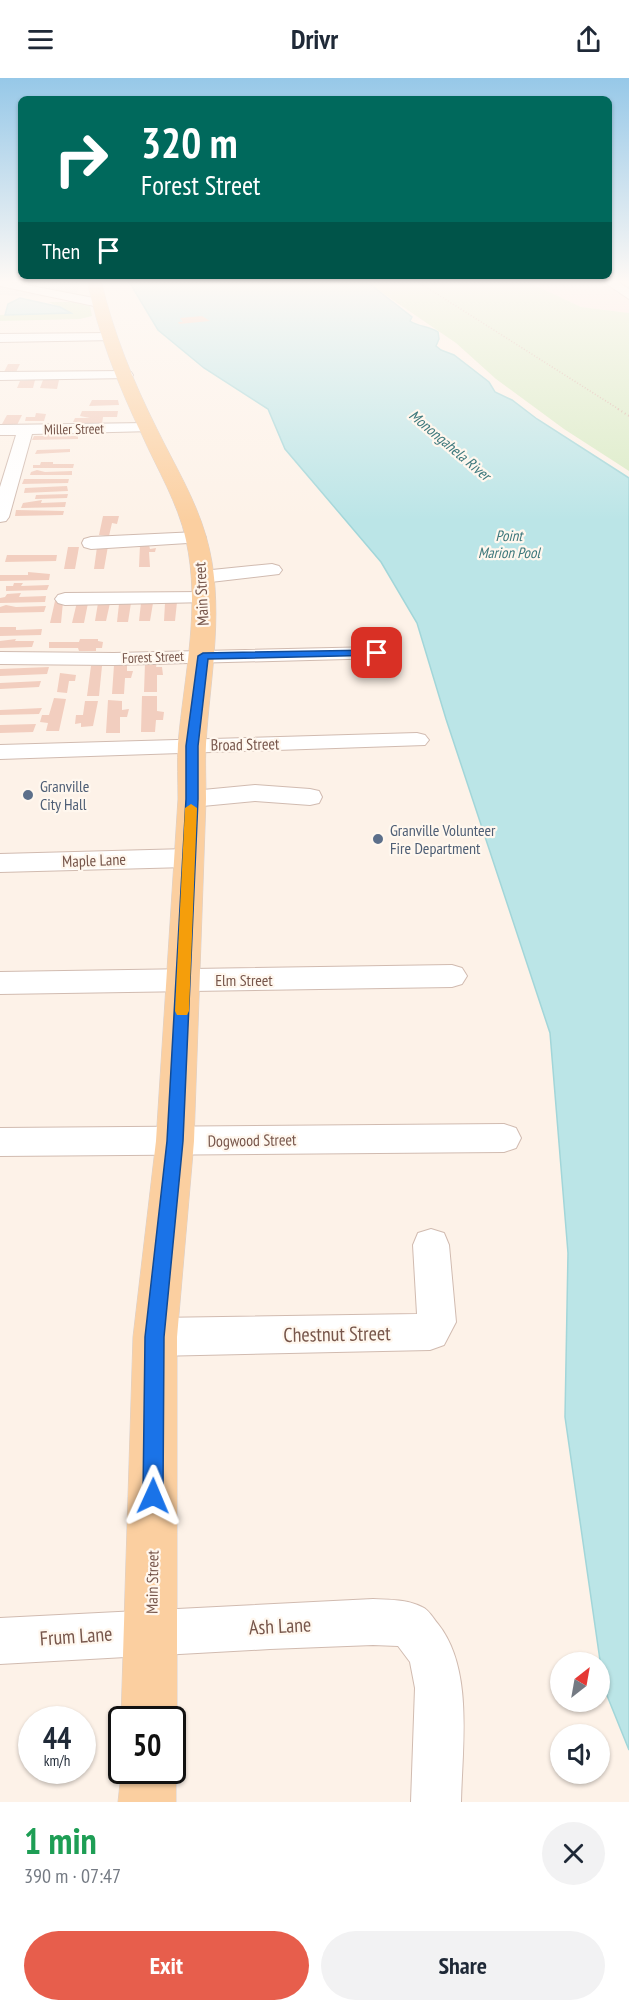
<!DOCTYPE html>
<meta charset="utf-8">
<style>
:root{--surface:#fff;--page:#f2f2f3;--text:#1f2937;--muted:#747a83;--accent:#e75e4c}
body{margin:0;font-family:"PT Sans Narrow",sans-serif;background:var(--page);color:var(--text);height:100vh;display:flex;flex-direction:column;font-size:22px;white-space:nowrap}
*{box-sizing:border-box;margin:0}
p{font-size:20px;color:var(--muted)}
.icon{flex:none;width:33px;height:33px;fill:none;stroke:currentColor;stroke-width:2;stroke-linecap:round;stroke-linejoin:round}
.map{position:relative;height:1724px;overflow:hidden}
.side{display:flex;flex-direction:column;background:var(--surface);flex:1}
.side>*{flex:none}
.guide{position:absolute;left:18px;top:18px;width:594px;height:183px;border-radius:9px;box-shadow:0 2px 4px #0004;background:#00695c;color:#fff;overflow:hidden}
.needle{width:39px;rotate:31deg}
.tools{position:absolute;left:550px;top:1574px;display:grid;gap:12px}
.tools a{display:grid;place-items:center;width:60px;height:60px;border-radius:50%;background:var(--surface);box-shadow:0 2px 4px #0004;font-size:30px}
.speed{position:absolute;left:18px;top:1628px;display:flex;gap:12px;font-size:30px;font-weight:700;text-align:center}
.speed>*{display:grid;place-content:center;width:78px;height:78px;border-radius:50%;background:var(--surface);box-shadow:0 2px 4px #0004;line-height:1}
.speed small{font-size:15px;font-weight:400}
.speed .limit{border:3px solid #111;border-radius:9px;background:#fff;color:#111}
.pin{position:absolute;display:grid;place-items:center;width:51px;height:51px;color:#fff;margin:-26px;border-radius:12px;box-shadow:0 3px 9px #0006}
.me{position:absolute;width:66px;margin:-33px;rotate:1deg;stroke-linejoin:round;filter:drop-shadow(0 0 4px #0008)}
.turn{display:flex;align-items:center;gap:21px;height:126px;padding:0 24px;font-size:27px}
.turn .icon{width:78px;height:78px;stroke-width:2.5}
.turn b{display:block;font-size:42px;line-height:51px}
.then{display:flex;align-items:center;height:57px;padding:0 24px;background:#0003;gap:12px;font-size:22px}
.round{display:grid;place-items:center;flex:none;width:63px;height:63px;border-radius:32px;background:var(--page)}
.headline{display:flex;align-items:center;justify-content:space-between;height:102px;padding:0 24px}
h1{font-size:36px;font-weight:700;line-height:45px;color:#1e9e55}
.primary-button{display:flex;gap:12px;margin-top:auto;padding:12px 24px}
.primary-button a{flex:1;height:69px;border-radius:36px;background:var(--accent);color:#fff;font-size:24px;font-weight:700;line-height:69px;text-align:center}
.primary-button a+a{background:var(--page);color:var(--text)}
header{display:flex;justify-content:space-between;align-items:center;height:78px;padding:0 24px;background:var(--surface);font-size:27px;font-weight:700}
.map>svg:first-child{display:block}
.commercial{fill:#fde2dc}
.industrial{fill:#ede6e1}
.green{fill:#d9ebc5}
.water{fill:#bbe5e7;stroke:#a2d6d9;stroke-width:1.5}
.building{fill:#f2cebf}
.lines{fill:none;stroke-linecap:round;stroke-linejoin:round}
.minor-casing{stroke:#d1bbb0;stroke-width:2}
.major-casing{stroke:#d9d0cd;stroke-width:1}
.path-far1{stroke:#d8b1a2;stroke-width:1.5;stroke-dasharray:1 2;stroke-linecap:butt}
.path{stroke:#d8b1a2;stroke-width:2;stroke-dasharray:1 3;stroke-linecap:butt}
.minor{fill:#fff;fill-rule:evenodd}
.major{fill:#fbcfa0;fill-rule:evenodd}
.route{fill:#1a73e8;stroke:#114b97;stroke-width:1.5}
.slow{fill:#f59e0b}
.service-dot{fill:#5c6f8a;stroke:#fff7ee;stroke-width:2}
.labels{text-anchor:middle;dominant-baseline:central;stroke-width:4.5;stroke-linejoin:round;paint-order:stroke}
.far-street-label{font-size:14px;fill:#77564b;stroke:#fff7ee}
.far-water-label{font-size:15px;font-style:italic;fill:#3e787c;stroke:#fff7ee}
.street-label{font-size:16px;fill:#77564b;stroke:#fff7ee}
.service-label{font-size:16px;fill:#4e5e75;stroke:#fff7ee;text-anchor:start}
.near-street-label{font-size:20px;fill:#77564b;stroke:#fff7ee}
</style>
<header><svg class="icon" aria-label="menu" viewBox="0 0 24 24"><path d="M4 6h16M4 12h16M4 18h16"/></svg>Drivr<svg class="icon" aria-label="share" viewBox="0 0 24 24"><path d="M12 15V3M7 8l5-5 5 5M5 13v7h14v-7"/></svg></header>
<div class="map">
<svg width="629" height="1724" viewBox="0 0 629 1724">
<rect width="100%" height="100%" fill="#fdf2e8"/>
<polygon class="commercial" points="524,202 616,202 629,209 629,235 581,229"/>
<polygon class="industrial" points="0,202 81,202 75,220 0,217"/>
<g class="green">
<polygon points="354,202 524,202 581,229 629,235 629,393 564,351 496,301 456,265 371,207"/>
<polygon points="49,224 83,224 90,228 92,238 80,241 0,243 0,237 69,235"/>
</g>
<g class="water">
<path d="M128,202H354L371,207L412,239L410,243C419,249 429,248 438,254L439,261L436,268L441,272L454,277L489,304L495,314L512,322L537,341L629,400V1672L604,1610L565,1339L568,1175L550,955L446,641L417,545L381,484L285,371L268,331L204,290L158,252Z"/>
<polygon points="20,220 60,229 71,235 5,237 8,226"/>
</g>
<g class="building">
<polygon points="202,238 210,243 179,246 178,244 183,244 180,240"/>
<polygon points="8,286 20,286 16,294 4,294"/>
<polygon points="35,302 33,310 17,310 20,303"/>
<polygon points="43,302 59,302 57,311 40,310"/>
<polygon points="92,322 118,322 119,327 89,328"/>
<polygon points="82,333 118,333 117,339 103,339 102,346 79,347 78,344 73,344 75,340 90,340 80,338"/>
<polygon points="36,335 46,336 44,343 25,343 26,339 35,339"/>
<polygon points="7,337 22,337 17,347 2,346"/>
<polygon points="46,356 59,356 58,358 78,358 78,361 32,362 34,358 45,358"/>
<polygon points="70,371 70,374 35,376 37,372"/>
<polygon points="41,384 53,384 53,386 74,386 73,390 33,390 33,387 40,387"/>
<polygon points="37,392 45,394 72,393 72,397 30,397 31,394"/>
<polygon points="24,401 69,401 68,405 22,406"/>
<polygon points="67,408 68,413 24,415 25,410"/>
<polygon points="68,416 67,420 35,421 36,417"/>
<polygon points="42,422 41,425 66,424 65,429 21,430 23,425"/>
<polygon points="16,432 64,433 63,437 15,438"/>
<polygon points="103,438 119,438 117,446 112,445 109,458 99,457"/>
<polygon points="140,467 149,467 150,471 156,470 155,474 149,474 150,489 139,489"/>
<polygon points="108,468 104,491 94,491 97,469"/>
<polygon points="68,469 79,469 75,491 64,491"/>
<polygon points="7,477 57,477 56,483 5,484"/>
<polygon points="28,494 50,496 49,502 0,503 0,497 28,497"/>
<polygon points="14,505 23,505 21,508 49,507 47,512 6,513 6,508 13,508"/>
<polygon points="21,515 19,519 46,518 45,524 0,525 0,520 5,519 7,516"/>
<polygon points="55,523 63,524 61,545 50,545"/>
<polygon points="77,524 88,525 84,545 72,545"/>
<polygon points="177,524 175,543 164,543 165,525"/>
<polygon points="98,525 110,525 106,543 95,543"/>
<polygon points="131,525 128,544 117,544 119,526"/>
<polygon points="141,525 153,525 150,543 139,543"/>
<polygon points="6,527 16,529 46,528 44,534 0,535 0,529"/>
<polygon points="0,549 16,549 16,552 42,551 41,557 0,558"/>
<polygon points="16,561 15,563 34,563 32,569 0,570 0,563"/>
<polygon points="80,561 98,561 98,563 103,564 102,570 96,570 96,573 79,573 78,570 49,570 49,564 79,564"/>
<polygon points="145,585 157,585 156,589 162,589 163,597 157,597 157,614 144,614"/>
<polygon points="114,587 127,587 127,593 133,593 131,600 125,600 124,616 112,616"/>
<polygon points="91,588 102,588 99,618 87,618"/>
<polygon points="49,589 47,596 0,598 0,591"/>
<polygon points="60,595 76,597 75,603 69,603 67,615 57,614"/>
<polygon points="41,603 39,609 0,611 0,605"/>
<polygon points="142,618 157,618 157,633 164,634 163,642 156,642 155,654 141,654"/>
<polygon points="54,620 66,621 59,653 46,653 48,645 40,644 42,637 49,637"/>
<polygon points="108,622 122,623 122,632 129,631 127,639 120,639 120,655 106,655"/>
<polygon points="85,623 98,623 93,648 81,649 81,645 75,646 76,637 83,637"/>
<polygon points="42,630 39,636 0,637 0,632"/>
<polygon points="36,646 33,654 0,655 0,647"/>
</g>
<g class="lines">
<g class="minor-casing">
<g id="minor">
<polygon points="0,202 99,221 105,225 99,229 0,208"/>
<polygon points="601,202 615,202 629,211 629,221"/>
<polygon points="110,255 117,259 115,262 0,264 0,256"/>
<polygon points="126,293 131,294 133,297 131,300 0,302 0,294"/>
<polygon points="147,345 153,347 155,350 153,353 32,356 9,439 6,443 0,444 0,409 16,357 0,357 0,347"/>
<polygon points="197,454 204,456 206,460 204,464 91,471 84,469 82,465 84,461 91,459"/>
<polygon points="272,486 279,488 282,492 279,496 202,505 195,503 192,499 195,495 202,493"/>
<polygon points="203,514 210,516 213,520 210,524 65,527 58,525 55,521 58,517 65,515"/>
<polygon points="377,569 385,570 388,575 385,580 114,587 0,586 0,574 114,575"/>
<polygon points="417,655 425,657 429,662 425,667 0,681 0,667"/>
<polygon points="255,707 310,711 319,713 322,719 319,725 310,727 255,723 192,729 183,727 179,721 183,715 192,713"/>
<polygon points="187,771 196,774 200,780 196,786 187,789 0,794 0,776"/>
<polygon points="452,887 462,890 467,898 462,906 452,909 0,916 0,894"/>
<polygon points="504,1046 516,1050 521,1060 516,1070 504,1074 0,1078 0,1050"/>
<polygon points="431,1151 444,1155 449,1167 456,1244 444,1267 430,1272 155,1278 141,1272 136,1259 141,1246 155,1240 417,1236 413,1167 418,1155"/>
<path d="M373,1521C390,1522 407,1521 422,1529C429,1532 433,1540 438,1546C474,1591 462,1669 461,1724H411L415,1610L410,1584L398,1568L373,1567L270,1571L0,1586V1540Z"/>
</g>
</g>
<g class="major-casing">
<g id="major">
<path d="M87,202H101C113,254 133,303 157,351C174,386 195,420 206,458C226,527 210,597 206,666C205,685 206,703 206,721L194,1063L177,1259V1641L172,1651V1641H121L133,1259L156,1063L178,721C178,703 177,684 178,666C184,598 201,530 186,462C178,425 157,391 142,357C118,307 98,256 87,202Z"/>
<polygon points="172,1683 176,1692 176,1724 118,1724 122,1687 122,1692 172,1692"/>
</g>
</g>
<polyline class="path-far1" points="415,202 620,332"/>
<polyline class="path" points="618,331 629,338"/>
<use href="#minor" class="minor"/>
<use href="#major" class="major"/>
</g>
<linearGradient id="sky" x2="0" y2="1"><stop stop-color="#96c8e8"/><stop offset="0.46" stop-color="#fef9f5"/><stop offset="1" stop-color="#fef9f5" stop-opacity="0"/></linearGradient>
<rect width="629" height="443" fill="url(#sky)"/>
<polygon class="route" points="377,572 381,573 381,577 208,581 198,668 198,721 183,1063 164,1259 163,1418 160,1425 153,1428 146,1425 143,1418 145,1259 167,1063 186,721 186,668 198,578 203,575"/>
<polygon class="slow" points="191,726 197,730 189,933 187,937 177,937 175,933 185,730"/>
<g class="service-dot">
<circle cx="28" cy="717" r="6"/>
<circle cx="378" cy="761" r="6"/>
</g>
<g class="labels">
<g class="far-street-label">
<text transform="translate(74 351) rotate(-1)">Miller Street</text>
<text transform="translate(153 579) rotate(-2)">Forest Street</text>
</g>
<g class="far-water-label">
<text transform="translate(450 367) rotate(40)">Monongahela River</text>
<text x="509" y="457">Point<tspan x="509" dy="17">Marion Pool</tspan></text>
</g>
<g class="street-label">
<text transform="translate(201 516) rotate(-93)">Main Street</text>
<text transform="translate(245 666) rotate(-1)">Broad Street</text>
<text transform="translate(94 782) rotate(-2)">Maple Lane</text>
<text x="244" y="902">Elm Street</text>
<text transform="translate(252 1062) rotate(-1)">Dogwood Street</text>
<text transform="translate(152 1504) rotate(-89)">Main Street</text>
</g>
<g class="service-label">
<text x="40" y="708">Granville<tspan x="40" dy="18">City Hall</tspan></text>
<text x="390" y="752">Granville Volunteer<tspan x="390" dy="18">Fire Department</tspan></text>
</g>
<g class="near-street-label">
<text transform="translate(337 1256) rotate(-1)">Chestnut Street</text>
<text transform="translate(280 1548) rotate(-3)">Ash Lane</text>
<text transform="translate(76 1558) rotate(-4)">Frum Lane</text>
</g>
</g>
</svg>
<div class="tools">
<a><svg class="needle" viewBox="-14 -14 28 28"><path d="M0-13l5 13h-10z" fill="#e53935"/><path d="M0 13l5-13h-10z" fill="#747a83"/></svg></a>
<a><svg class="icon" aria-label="sound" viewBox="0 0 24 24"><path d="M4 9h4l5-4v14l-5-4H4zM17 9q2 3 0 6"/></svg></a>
</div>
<div class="speed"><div>44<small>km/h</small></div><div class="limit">50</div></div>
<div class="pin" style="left:377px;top:575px;background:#d93025"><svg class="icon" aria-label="arrive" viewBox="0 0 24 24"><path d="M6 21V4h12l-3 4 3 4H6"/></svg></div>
<svg class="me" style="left:153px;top:1418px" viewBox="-20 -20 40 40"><path d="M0-17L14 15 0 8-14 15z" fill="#1a73e8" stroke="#fff" stroke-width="4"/></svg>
<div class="guide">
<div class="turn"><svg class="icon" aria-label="right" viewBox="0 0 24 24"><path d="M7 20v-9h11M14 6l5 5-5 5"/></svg><div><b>320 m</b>Forest Street</div></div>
<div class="then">Then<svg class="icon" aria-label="arrive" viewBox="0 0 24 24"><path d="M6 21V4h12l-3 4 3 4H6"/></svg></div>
</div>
</div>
<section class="side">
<div class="headline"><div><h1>1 min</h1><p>390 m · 07:47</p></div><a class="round"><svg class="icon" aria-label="close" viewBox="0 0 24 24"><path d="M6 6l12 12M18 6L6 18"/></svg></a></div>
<div class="primary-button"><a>Exit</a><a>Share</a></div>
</section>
